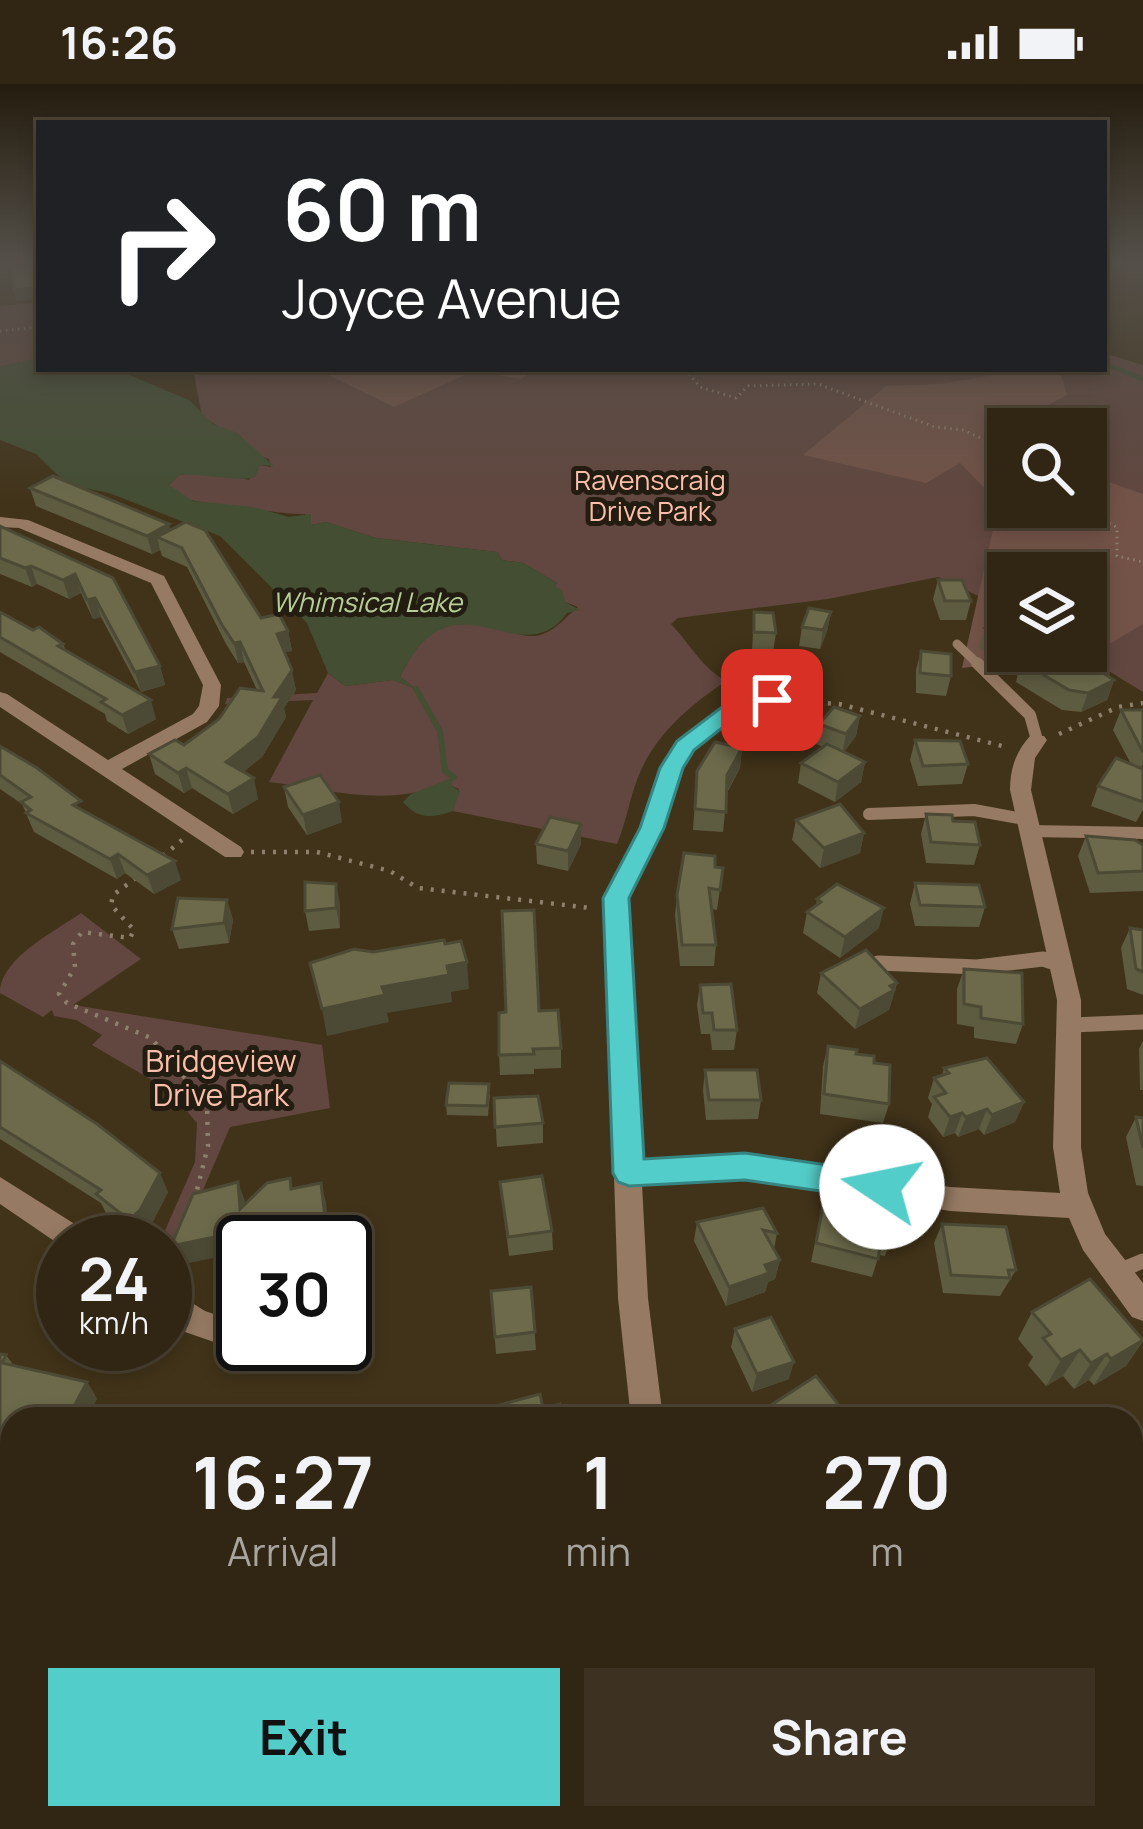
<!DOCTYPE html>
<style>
:root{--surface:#312613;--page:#3d3221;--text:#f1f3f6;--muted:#a8a5a0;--line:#4c4333;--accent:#53cdc9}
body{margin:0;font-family:Manrope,sans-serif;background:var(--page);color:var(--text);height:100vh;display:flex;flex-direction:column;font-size:45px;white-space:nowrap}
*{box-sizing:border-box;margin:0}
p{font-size:39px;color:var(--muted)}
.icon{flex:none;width:66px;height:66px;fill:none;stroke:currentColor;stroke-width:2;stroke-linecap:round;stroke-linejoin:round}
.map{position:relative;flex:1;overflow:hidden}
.details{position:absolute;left:0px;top:1323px;width:1143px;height:423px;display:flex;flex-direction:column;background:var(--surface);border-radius:36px 36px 0 0;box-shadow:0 6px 18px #0003,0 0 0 3px var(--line)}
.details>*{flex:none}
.hud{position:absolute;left:36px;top:36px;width:1071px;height:252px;border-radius:0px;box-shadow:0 6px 18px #0003,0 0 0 3px var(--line);background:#202124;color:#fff;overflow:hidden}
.fabs{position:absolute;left:987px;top:324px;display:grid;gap:24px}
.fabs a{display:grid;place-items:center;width:120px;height:120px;border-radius:0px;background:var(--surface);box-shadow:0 6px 18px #0003,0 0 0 3px var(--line);font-size:60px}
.speed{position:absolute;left:36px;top:1131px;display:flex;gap:24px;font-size:60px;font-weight:700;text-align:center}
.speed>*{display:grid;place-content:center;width:156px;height:156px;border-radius:50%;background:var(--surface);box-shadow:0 6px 18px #0003,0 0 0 3px var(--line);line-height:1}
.speed small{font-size:30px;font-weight:400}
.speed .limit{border:6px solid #111;border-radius:18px;background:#fff;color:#111}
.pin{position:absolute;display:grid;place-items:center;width:102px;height:102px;color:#fff;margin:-51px;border-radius:24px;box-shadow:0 6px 18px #0006}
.me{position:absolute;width:132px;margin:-66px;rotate:281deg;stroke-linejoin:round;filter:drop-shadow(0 0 9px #0008)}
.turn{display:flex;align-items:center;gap:42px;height:252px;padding:0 48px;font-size:54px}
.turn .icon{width:156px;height:156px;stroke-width:2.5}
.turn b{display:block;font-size:84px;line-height:102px}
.eta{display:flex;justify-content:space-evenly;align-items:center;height:204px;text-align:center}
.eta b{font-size:72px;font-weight:700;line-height:84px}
.cta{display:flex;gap:24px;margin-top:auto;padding:24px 48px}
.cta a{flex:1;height:138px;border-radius:0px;background:var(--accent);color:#111;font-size:48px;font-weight:700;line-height:138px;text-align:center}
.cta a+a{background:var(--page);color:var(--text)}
.status{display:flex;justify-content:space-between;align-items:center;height:84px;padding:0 60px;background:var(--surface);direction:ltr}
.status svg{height:33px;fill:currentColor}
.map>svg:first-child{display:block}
.green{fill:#61473f;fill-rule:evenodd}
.forest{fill:#735348;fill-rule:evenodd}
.water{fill:#434e33}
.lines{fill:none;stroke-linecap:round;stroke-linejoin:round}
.stream-far1{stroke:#434e33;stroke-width:4.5}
.stream{stroke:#434e33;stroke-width:6}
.path-far1{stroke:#8d816d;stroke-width:3;stroke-dasharray:1.5 4.5;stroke-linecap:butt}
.path{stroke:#8d816d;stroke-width:4.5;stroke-dasharray:3 8;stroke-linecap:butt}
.service-far2{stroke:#967a63;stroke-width:9}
.service-far1{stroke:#967a63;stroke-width:12}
.service{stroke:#967a63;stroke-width:15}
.minor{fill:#967a63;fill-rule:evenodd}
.wall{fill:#5d5b40}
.shaded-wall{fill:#4c4a34}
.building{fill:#6c6a4b;stroke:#4c4a34;stroke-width:3}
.route{fill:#53cdc9;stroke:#368583;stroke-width:3}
.labels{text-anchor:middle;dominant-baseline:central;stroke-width:10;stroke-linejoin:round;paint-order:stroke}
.far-park-label{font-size:27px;fill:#fdbfab;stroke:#221c11}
.far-water-label{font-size:27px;font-style:italic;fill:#b8ce99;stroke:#221c11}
.park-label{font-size:30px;fill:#fdbfab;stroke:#221c11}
</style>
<div class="status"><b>16:26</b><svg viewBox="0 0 49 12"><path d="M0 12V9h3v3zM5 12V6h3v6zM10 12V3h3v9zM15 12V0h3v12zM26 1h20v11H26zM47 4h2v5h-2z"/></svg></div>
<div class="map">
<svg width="1143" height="1745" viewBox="0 0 1143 1745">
<rect width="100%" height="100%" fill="#413319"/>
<g class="green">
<polygon points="39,218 39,274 0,283 0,222"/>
<path d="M1104,269L1143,281V608L1076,567H1086V489H1008V526L938,493L828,515L678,534L671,540C691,561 701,583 726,597C688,623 653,652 637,696C629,717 626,739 617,760L453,727L459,705L451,702L453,694C398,727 328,705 269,698L313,616L225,620L227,614L317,609L328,589L345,602L393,596L416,605L400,593C426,541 447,531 506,547C519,550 530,555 543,550C557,545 570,529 578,523L565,518L554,503L557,499L523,479L502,476L497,468L376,454L326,438L311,441L305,430C297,432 192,418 183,414C175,410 174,407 169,401L179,391L219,388L249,396L260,381L271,383L269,375L258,371L237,349L227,348L202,332L193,285H1104ZM1008,345H1086V423H1008Z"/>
<path d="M81,829L141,875L73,921L322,961L330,1024L230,1043L165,1195V1158H160L195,1078L197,1039L169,1006L92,961L102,951L76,936L54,932L52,926L43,933L0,909C0,874 56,847 81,829Z"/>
</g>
<g class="forest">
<polygon points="316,285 537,285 521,295 474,287 394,323"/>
<path d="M1029,285H1059L1067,311L986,353L1008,362V423H1086V390L1143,410V540L1096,568L962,584L999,419L960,379L926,399L803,371L886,302L940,300ZM1008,489H1086V567H1008Z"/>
</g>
<g class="water">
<path d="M39,274V285H115L189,316L213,340L237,349L274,382L260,381L255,393C239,398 203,389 179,391L169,401L193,417L253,423L289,433L311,430V441L326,438L376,454L497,468L502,476L523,479L557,499L555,503L562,506L565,518L580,526L567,529C520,594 453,481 400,593L416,605L393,596L345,602L328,589L307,539L220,452L109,409L67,400L36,370L0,356V283Z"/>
<path d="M454,693L451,702L460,707L453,727C433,734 418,736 403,718L411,710Z"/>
</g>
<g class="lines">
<polyline class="stream-far1" points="1104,280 1143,295"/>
<polyline class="stream" points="416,605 440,647 445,687 454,693"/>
<g class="path-far1">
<polyline points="0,247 39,243"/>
<polyline points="685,285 700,303 736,314 748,302 818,300 935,343 963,346 1008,366"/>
<polyline points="1052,423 1072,433 1112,440 1117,444 1117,472 1143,478"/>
</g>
<g class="path">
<polyline points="795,617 839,620 1006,663"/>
<polyline points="1059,650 1118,623 1143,619"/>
<polyline points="251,768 317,768 390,787 418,804 591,824"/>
<polyline points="163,772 182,756"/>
<polyline points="136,794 113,811 111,821 134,846 130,854 82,848 73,860 75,883 59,910 67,919 151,954 207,1020 208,1062 195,1114"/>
</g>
<polyline class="service-far2" points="957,560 980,582"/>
<g class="service-far1">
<polyline points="977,579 1030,631 1037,656"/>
<polyline points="869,730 974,726 1029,736"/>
<polyline points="1031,747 1143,749"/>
<polyline points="1037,876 1045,876"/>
</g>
<g class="service">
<polyline points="878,879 977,883 1043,875 1062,881"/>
<polyline points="1072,941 1143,938"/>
<polyline points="1114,1189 1143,1177"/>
</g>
<g class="minor">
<polygon points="0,433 28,436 164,492 221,601 219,622 207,638 122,685 241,763 244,768 241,773 225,773 0,623 0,608 7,610 108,676 193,630 199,622 203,601 151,499 19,444 0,443"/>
<path d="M772,610L782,616L779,620L737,632L693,666L681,684L663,744L627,814L641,1077L767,1072L950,1103L1060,1109L1053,1063L1057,916L1010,706C1010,684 1016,668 1030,652H1044L1047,656L1035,674L1031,706L1081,916V1063L1088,1109L1105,1150L1143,1199V1237L1132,1233L1083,1166L1069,1134L950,1127L767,1096L642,1100L648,1214L663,1335H631L618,1214L605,814L641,744L661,684L678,658L723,624Z"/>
<polygon points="0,1093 89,1149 94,1158 63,1158 63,1163 0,1120"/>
<polygon points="165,1202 205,1227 243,1240 243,1260 278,1260 273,1270 261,1275 248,1266 243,1268 185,1248 165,1234"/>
<polygon points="919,1734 966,1734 970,1745 924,1745"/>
</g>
</g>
<g class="wall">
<polygon points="30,404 169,440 170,446 261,534 288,547 292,567 285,568 296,606 284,624 286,633 262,673 243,688 258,715 233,730 192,704 184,709 155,690 149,670 184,661 257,606 244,578 238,579 226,560 187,483 162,472 160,466 152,470 36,422"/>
<polygon points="0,442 113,494 160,582 165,601 141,608 101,533 93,535 81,509 69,515 37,500 32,503 0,490"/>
<polygon points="938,496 971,517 966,536 940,536 933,515"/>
<polygon points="0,528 33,546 63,560 66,567 156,635 128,650 107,637 105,630 0,568"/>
<polygon points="754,528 776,549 773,568 752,567"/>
<polygon points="831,528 827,547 820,565 799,562 802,543"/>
<polygon points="1008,535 1008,567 1068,567 1114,596 1107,616 1081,628 1062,626 1016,598 1018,589 979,564 985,544"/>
<polygon points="921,567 951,592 946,612 916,609 916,586"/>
<polygon points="1121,626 1143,626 1143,680 1141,684 1143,685 1143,726 1136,738 1091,722 1098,702 1131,680 1113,646"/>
<polygon points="860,632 856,652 844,668 865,678 861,698 835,718 798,699 801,679 823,663 816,660 819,640"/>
<polygon points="915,656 968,680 962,700 918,702 910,676"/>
<polygon points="0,662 85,728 181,796 154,810 125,789 117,795 34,748 22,720 0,705"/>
<polygon points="742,664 740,684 727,709 723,748 693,746 697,687"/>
<polygon points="284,703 342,738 307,751 288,723"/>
<polygon points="926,730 953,737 980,761 974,781 926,779 921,750"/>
<polygon points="796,736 864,749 860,769 820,784 792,756"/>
<polygon points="1086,752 1143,761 1143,807 1090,809 1078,772"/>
<polygon points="536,760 581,760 568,787 537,780"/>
<polygon points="715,783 723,784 717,826 712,825 716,861 714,882 680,882 675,831 677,811"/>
<polygon points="915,799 985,823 979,843 915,842 910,820"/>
<polygon points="817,815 879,844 840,874 803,849 807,828 816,822"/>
<polygon points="227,816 233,836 229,859 179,865 172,845"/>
<polygon points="340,820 340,844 309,847 305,827"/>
<polygon points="1130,844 1143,846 1143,911 1127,905 1121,864"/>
<polygon points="964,885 1023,940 1016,960 974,954 974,943 957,940 957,905"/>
<polygon points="821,889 897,899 889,926 855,945 817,909"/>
<polygon points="700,901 737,946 734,966 712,966 710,950 701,950 697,921"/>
<polygon points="539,927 561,964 561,984 534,985 534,990 500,991 499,971"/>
<polygon points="1143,957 1143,1006 1140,1006 1139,965"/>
<polygon points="828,962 856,970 889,1020 883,1039 820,1030 823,982"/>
<polygon points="0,977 168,1108 149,1145 138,1155 106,1129 101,1119 0,1055"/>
<polygon points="944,984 1024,1018 1015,1038 984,1051 979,1045 958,1053 955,1049 943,1053 928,1033 932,1020 928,1014 934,994 942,992"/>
<polygon points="705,986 761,1016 758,1035 706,1036 703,1006"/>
<polygon points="490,1010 488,1032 447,1031 446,1021"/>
<polygon points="494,1014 543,1039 543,1059 497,1063"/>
<polygon points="1136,1033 1143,1034 1143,1102 1136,1101 1126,1053"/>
<polygon points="500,1098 552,1147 553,1166 509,1172"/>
<polygon points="825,1111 891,1154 885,1172 879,1171 872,1193 811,1178"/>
<polygon points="763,1124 777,1149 774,1165 780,1176 775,1195 768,1198 765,1208 726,1222 694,1157 697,1138"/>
<polygon points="942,1140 1016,1186 1000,1212 943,1209 934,1159"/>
<polygon points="531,1203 536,1266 496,1270 491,1207"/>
<polygon points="1032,1228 1143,1257 1126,1282 1094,1301 1089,1296 1074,1305 1063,1292 1046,1302 1028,1281 1033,1273 1018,1255"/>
<polygon points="735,1245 789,1295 752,1308 731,1263"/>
<polygon points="0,1270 6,1271 14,1282 87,1298 97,1315 12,1335 12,1362 4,1360 0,1355"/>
<polygon points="771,1321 843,1335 767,1335"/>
<polygon points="0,1633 12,1636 12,1712 0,1709"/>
<polygon points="32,1734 237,1734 233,1745 72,1745"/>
<polygon points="301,1734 372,1734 369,1745 348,1745"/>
</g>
<g class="shaded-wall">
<polygon points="35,189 39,189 39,215 17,217 14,206"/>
<polygon points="169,440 173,458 157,453 160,466 152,470 147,452"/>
<polygon points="31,482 37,500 32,503 25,484"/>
<polygon points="75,490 81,509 69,515 63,496"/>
<polygon points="95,514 101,533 93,535 87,516"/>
<polygon points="831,528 827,547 820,565 823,546"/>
<polygon points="288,547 292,567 281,569 277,550"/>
<polygon points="240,558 244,578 238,579 234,559"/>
<polygon points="160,582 165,601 141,608 135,588"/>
<polygon points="292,586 296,606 284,624 286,633 262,673 231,698 226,678"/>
<polygon points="1114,596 1107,616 1081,628 1088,609"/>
<polygon points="151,616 156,635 128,650 122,631"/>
<polygon points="860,632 856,652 842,670 846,650"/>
<polygon points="742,664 740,684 725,711 727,691"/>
<polygon points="865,678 861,698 835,718 838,698"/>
<polygon points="186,684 192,704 184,709 178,689"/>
<polygon points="254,694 258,715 233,730 228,710"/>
<polygon points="339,718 342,738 307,751 303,731"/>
<polygon points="581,740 581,760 568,787 568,767"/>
<polygon points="864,749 860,769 820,784 824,764"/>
<polygon points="118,770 125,789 117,795 110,775"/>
<polygon points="175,777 181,796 154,810 147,791"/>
<polygon points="336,800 340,820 340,844 336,824"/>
<polygon points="227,816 233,836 229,859 224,839"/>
<polygon points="884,824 879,844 840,874 845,853"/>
<polygon points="467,878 469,905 451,908 452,918 387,929 389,938 327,952 322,925 382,903 447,882"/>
<polygon points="897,899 889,926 855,945 860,925"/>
<polygon points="1024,1018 1015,1038 984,1051 992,1031"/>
<polygon points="987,1025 979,1045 958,1053 966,1033"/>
<polygon points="962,1029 955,1049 943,1053 950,1033"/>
<polygon points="160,1089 168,1108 149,1145 138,1155 129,1136"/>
<polygon points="238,1098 245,1117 247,1144 240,1125"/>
<polygon points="321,1099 326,1118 330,1158 243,1158 243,1168 179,1181 171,1162"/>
<polygon points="780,1176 775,1195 768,1198 765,1208 726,1222 729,1203 765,1181"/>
<polygon points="1143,1256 1126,1282 1094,1301 1111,1275"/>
<polygon points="1080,1266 1063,1292 1046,1302 1061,1276"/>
<polygon points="1107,1270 1089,1296 1074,1305 1091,1279"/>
<polygon points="794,1278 789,1295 752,1308 757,1290"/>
<polygon points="87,1298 97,1315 87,1335 72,1326"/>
<polygon points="224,1734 237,1734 233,1745 220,1745"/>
<polygon points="364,1734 372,1734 369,1745 365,1745 362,1740"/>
</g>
<g class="building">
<polygon points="25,178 39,178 39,189 35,189 36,204 14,206 12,183 25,182"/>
<polygon points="53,392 169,440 147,452 30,404"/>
<polygon points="186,438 205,446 261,534 279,530 288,547 277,550 292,586 274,613 282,613 258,653 226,678 254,694 228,710 186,684 178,689 149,670 175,656 184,661 219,635 240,604 263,607 240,558 234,559 222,541 182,464 157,453"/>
<polygon points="0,442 113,494 160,582 135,588 95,514 87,516 75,490 63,496 31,482 25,484 0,474"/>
<polygon points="938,496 962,496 971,517 945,517"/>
<polygon points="809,524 831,528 823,546 802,543"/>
<polygon points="0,528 33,546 39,543 63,560 58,562 151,616 122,631 101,618 106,615 0,553"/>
<polygon points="754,528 773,529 776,549 754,548"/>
<polygon points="1008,535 1008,559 985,544"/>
<polygon points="921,567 951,570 951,592 920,589"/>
<polygon points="1020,567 1068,567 1114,596 1088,609 1069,606 1022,578 1042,580"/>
<polygon points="834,623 860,632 846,650 819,640"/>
<polygon points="1121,626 1143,626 1143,668"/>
<polygon points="915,656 960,657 968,680 923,682"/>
<polygon points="715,658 742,664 727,691 726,728 695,725 697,687"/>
<polygon points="827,660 865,678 838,698 801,679"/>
<polygon points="0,662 37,684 81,717 73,721 175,777 147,791 118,770 110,775 26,729 31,726 21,718 31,713 0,691"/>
<polygon points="1116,674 1143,685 1143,718 1098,702"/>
<polygon points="320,691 339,718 303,731 284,703"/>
<polygon points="840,720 864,749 824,764 796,736"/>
<polygon points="926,730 952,731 953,737 975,738 980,761 931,758"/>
<polygon points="550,733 581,740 568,767 536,760"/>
<polygon points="1086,752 1135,756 1143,761 1143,787 1098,789"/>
<polygon points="684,769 715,772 715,783 723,784 720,806 709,804 716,861 682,861 677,811"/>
<polygon points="305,798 336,800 336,824 305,827"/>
<polygon points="915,799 979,801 985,823 920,821"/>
<polygon points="837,800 884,824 845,853 807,828 821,818 817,815"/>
<polygon points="178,814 227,816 224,839 172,845"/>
<polygon points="534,826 539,927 558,926 561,964 533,965 534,970 499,971 499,929 506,928 502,827"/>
<polygon points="1130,844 1143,846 1143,888 1136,885"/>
<polygon points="444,856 445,860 461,857 467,878 447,882 449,891 382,903 385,911 322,925 310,879 354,865 373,868"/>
<polygon points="866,866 897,899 890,902 894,906 860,925 821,889"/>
<polygon points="964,885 1022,889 1023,940 981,934 981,923 964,920"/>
<polygon points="731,900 737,946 714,946 712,929 703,929 700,901"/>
<polygon points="828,962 857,966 856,970 874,972 874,979 890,981 889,1020 824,1010"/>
<polygon points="987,974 1024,1018 992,1031 987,1025 966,1033 962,1029 950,1033 934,1013 946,1009 934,994 949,989 944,984"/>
<polygon points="0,977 97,1040 160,1089 140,1126 129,1136 96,1110 101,1106 0,1043"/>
<polygon points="705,986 757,986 761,1016 709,1016"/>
<polygon points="449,999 489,1000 487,1022 446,1021"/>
<polygon points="538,1012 543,1039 495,1043 494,1014"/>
<polygon points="1136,1033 1143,1034 1143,1064"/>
<polygon points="542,1092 552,1147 508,1153 500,1098"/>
<polygon points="290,1094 291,1105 321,1099 326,1142 295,1149 294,1142 278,1145 278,1140 171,1162 193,1110 238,1098 240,1125 267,1099"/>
<polygon points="825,1111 895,1126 891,1154 882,1151 878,1175 816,1159"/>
<polygon points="763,1124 777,1149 763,1146 780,1176 765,1181 769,1189 729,1203 697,1138"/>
<polygon points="942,1140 1006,1143 1016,1186 1008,1186 1010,1194 951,1191"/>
<polygon points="1090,1195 1143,1256 1111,1275 1107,1270 1091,1279 1080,1266 1061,1276 1043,1254 1051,1250 1032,1228"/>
<polygon points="531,1203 535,1248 495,1253 491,1207"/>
<polygon points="771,1233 794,1278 757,1290 735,1245"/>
<polygon points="0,1270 6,1271 2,1279 87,1298 72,1326 116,1335 12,1335 12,1348 0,1345"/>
<polygon points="816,1292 845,1329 837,1335 781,1335 771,1321"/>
<polygon points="540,1310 543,1324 560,1320 563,1335 495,1335 492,1323"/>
<polygon points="1131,1376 1143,1383 1137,1400 1143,1403 1143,1430 1133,1455 1131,1454"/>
<polygon points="1131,1592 1143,1600 1131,1637"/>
<polygon points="0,1633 12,1636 12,1706 0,1703"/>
<polygon points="52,1734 224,1734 220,1745 92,1745"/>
<polygon points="335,1734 364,1734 362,1740"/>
<polygon points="736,1734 775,1734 781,1745 722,1745"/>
</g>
<linearGradient id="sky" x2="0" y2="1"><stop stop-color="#241c0e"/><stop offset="0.42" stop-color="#545049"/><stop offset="1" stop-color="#545049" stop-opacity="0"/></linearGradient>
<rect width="1143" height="422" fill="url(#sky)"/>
<polygon class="route" points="772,609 783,616 779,621 737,632 694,666 683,684 664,744 629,814 644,1075 745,1069 882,1089 893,1093 898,1103 893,1112 882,1116 745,1096 629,1102 618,1098 613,1089 603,814 640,744 660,684 677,657 722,623"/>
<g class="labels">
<g class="far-park-label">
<text x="650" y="395">Ravenscraig<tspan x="650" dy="31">Drive Park</tspan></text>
</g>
<g class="far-water-label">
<text x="367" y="517">Whimsical Lake</text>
</g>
<g class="park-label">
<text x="221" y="976">Bridgeview<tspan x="221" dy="34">Drive Park</tspan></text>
</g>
</g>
</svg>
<div class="fabs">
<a><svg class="icon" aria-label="search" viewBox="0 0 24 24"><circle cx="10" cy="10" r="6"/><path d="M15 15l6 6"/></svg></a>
<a><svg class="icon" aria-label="layers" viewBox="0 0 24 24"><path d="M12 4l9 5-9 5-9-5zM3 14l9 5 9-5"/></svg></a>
</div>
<div class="speed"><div>24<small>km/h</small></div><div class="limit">30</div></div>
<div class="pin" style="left:772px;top:616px;background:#d93025"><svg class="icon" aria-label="arrive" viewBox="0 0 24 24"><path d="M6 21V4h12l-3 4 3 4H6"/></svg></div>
<svg class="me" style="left:882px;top:1103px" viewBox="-20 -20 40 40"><circle r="19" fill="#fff"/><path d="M0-13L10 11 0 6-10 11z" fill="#53cdc9"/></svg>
<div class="hud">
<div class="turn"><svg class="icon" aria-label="right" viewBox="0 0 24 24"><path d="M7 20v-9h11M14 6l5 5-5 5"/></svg><div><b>60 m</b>Joyce Avenue</div></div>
</div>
<section class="details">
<div class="eta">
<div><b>16:27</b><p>Arrival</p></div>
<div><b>1</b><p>min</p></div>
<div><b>270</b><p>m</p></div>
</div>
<div class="cta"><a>Exit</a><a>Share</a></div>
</section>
</div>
